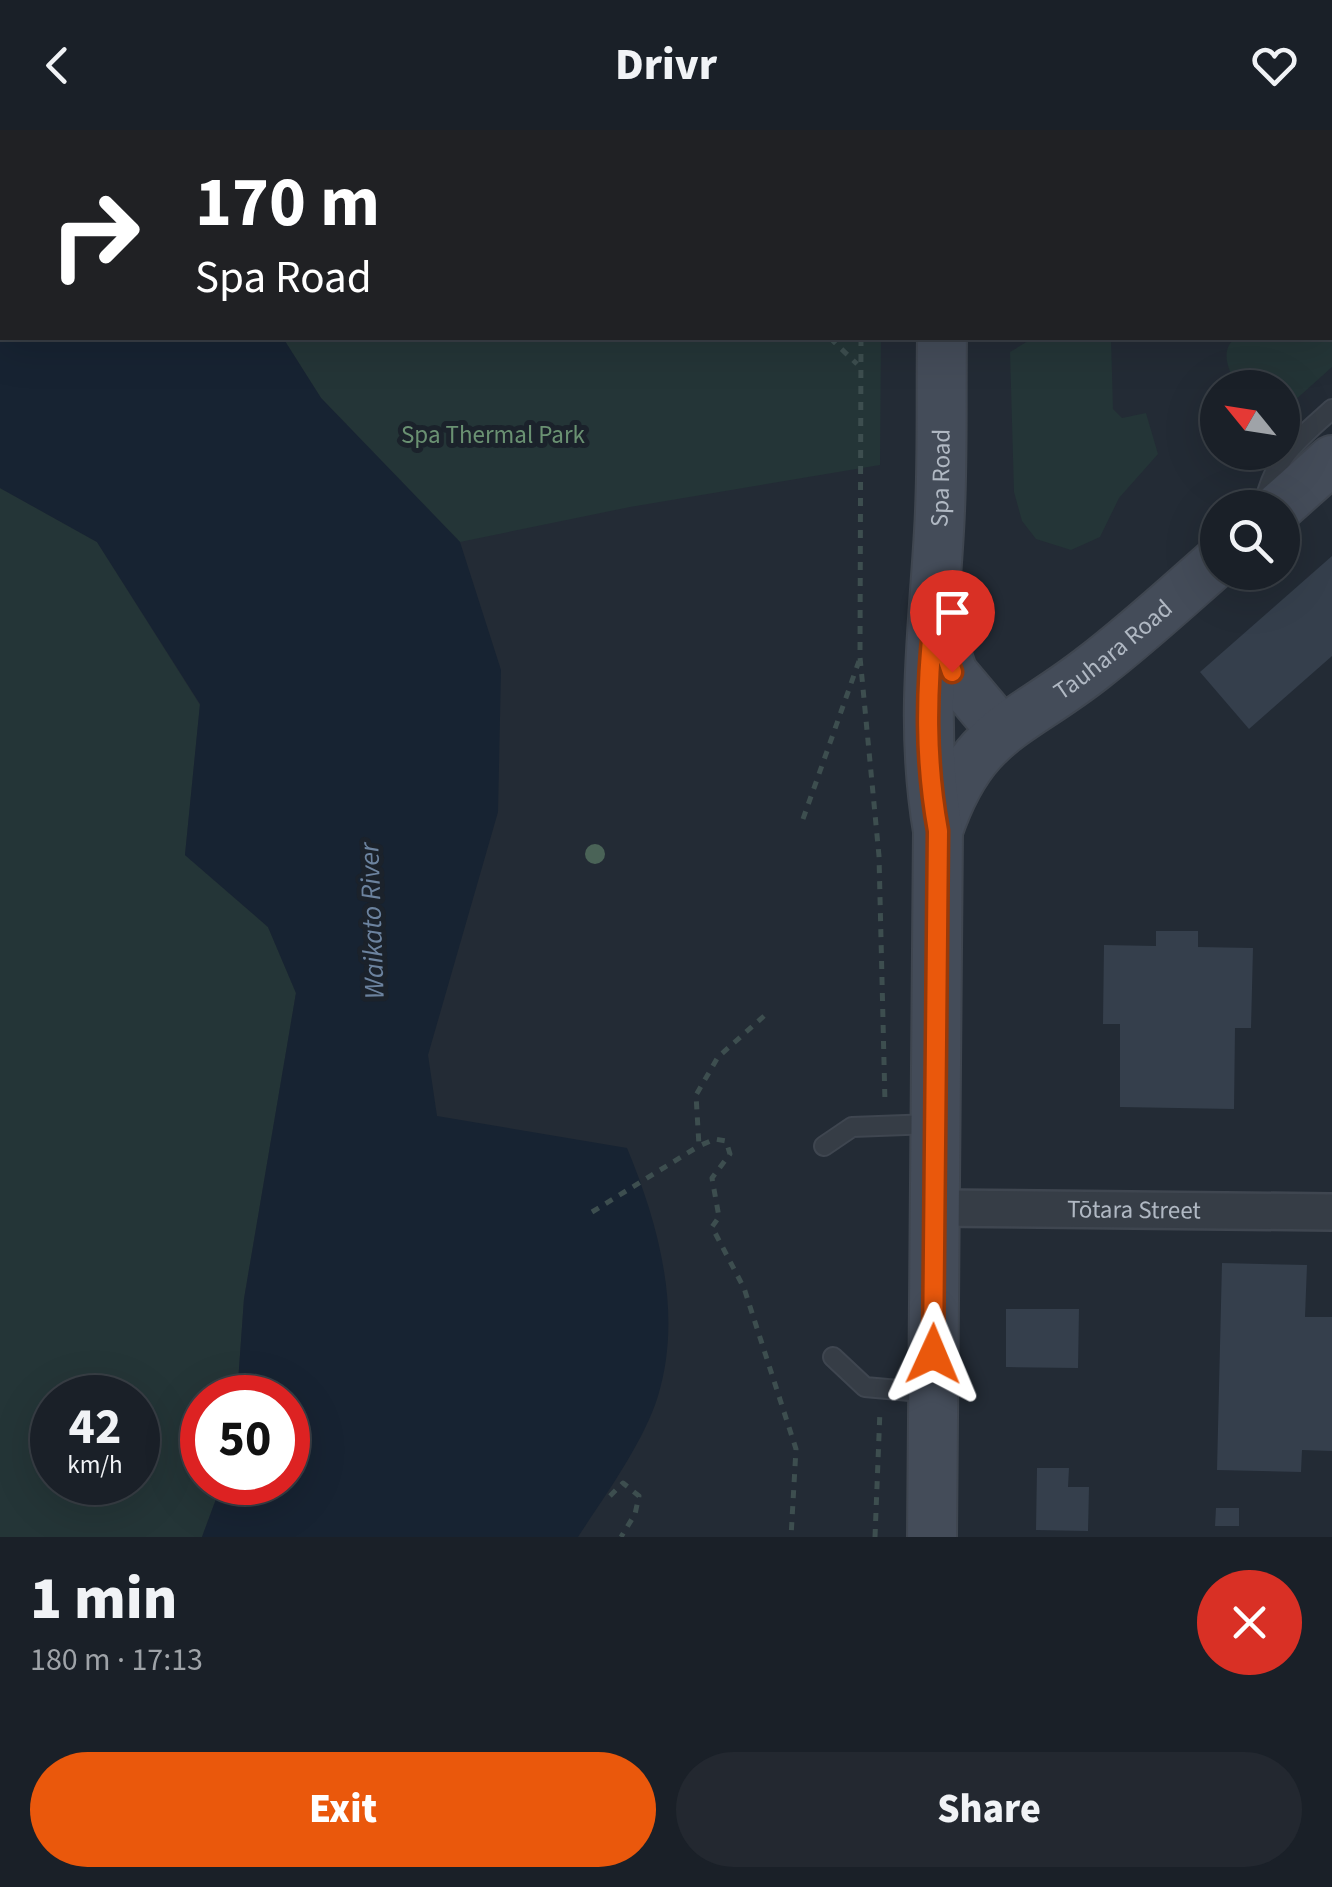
<!DOCTYPE html>
<meta charset="utf-8">
<style>
:root{--surface:#1a2028;--page:#232830;--text:#f1f3f6;--muted:#9fa3a8;--line:#383e45;--accent:#ea580c}
body{margin:0;font-family:"Source Sans 3",sans-serif;background:var(--page);color:var(--text);height:100vh;display:flex;flex-direction:column;font-size:38px;white-space:nowrap}
*{box-sizing:border-box;margin:0}
p{font-size:32px;color:var(--muted)}
.icon{flex:none;width:55px;height:55px;fill:none;stroke:currentColor;stroke-width:2;stroke-linecap:round;stroke-linejoin:round}
.map{position:relative;height:1407px;overflow:hidden}
.sheet{display:flex;flex-direction:column;background:var(--surface);flex:1}
.sheet>*{flex:none}
.top-card{position:absolute;left:0px;top:0px;width:1332px;height:210px;box-shadow:0 10px 40px #0002,0 0 0 2px var(--line);background:#202124;color:#fff;overflow:hidden}
.needle{width:65px;rotate:300deg}
.fabs{position:absolute;left:1200px;top:240px;display:grid;gap:20px}
.fabs a{display:grid;place-items:center;width:100px;height:100px;border-radius:50%;background:var(--surface);box-shadow:0 10px 40px #0002,0 0 0 2px var(--line);font-size:50px}
.speed{position:absolute;left:30px;top:1245px;display:flex;gap:20px;font-size:50px;font-weight:700;text-align:center}
.speed>*{display:grid;place-content:center;width:130px;height:130px;border-radius:50%;background:var(--surface);box-shadow:0 10px 40px #0002,0 0 0 2px var(--line);line-height:1}
.speed small{font-size:25px;font-weight:400}
.speed .limit{border:15px solid #d22;background:#fff;color:#111}
.pin{position:absolute;display:grid;place-items:center;width:85px;height:85px;color:#fff;margin:-102px -42px;border-radius:50% 50% 50% 0;rotate:-45deg;box-shadow:0 0 10px #0007}
.pin .icon{rotate:45deg}
.me{position:absolute;width:110px;margin:-55px;rotate:1deg;stroke-linejoin:round;filter:drop-shadow(0 0 8px #0008)}
.turn{display:flex;align-items:center;gap:35px;height:210px;padding:0 30px;font-size:45px}
.turn .icon{width:130px;height:130px;stroke-width:2.5}
.turn b{display:block;font-size:70px;line-height:85px}
.round{display:grid;place-items:center;flex:none;width:105px;height:105px;border-radius:52px;background:var(--page)}
.head{display:flex;align-items:center;justify-content:space-between;height:170px;padding:0 30px}
h1{font-size:60px;font-weight:800;line-height:75px}
.primary-button{display:flex;gap:20px;margin-top:auto;padding:20px 30px}
.primary-button a{flex:1;height:115px;border-radius:60px;background:var(--accent);color:#fff;font-size:40px;font-weight:800;line-height:115px;text-align:center}
.primary-button a+a{background:var(--page);color:var(--text)}
header{display:flex;justify-content:space-between;align-items:center;height:130px;padding:0 30px;background:var(--surface);font-size:45px;font-weight:800}
.map>svg:first-child{display:block}
.green{fill:#243537;fill-rule:evenodd}
.water{fill:#172332}
.building{fill:#353f4c}
.lines{fill:none;stroke-linecap:round;stroke-linejoin:round}
.lane-casing{stroke:#3f4650;stroke-width:22}
.street-casing{stroke:#3f4650;stroke-width:40}
.secondary-casing{stroke:#3f4650;stroke-width:52}
.path{stroke:#3d4e4f;stroke-width:5;stroke-dasharray:8 8;stroke-linecap:butt}
.lane{stroke:#363d46;stroke-width:18}
.street{stroke:#363d46;stroke-width:35}
.secondary{stroke:#444c59;stroke-width:48}
.tree{fill:#4a6357}
.route-casing{stroke:#983908;stroke-width:25}
.route{stroke:#ea580c;stroke-width:18}
.labels{text-anchor:middle;dominant-baseline:central;stroke-width:10;stroke-linejoin:round;paint-order:stroke}
.park-label{font-size:25px;fill:#6a9172;stroke:#1b222b}
.street-label{font-size:25px;fill:#b0b8c3;stroke:#1b222b}
.water-label{font-size:28px;font-style:italic;fill:#6c839f;stroke:#1b222b}
</style>
<header><svg class="icon" aria-label="back" viewBox="0 0 24 24"><path d="M15 5l-7 7 7 7"/></svg>Drivr<svg class="icon" aria-label="heart" viewBox="0 0 24 24"><path d="M12 20l-8-8c-3-5 5-10 8-4 3-6 11-1 8 4z"/></svg></header>
<div class="map">
<svg width="1332" height="1407" viewBox="0 0 1332 1407">
<rect width="100%" height="100%" fill="#232b35"/>
<g class="green">
<polygon points="0,0 881,0 2,2 0,68"/>
<path d="M1166,0H1332V237L1283,281L1282,258L1237,257C1229,240 1219,222 1235,208H1330V2Z"/>
<polygon points="283,208 881,208 880,335 630,377 460,412 321,268"/>
<polygon points="1033,208 1111,208 1113,279 1122,288 1146,283 1158,324 1119,368 1100,407 1071,420 1036,409 1022,391 1014,362 1010,222"/>
<path d="M0,358L97,412L200,575L185,725L268,797L296,863L244,1169L237,1267L202,1268V1352L222,1353L202,1407H0ZM52,1268H138V1352H52Z"/>
</g>
<path class="water" d="M0,68L2,208H283L321,268L460,412L501,540L498,682L428,925L437,986L627,1018C659,1095 683,1184 658,1266C644,1312 604,1367 578,1407H202L222,1353L288,1352V1268L237,1267L244,1169L296,863L268,797L185,725L200,574L97,412L0,358Z"/>
<g class="building">
<polygon points="1332,426 1332,526 1249,599 1200,542"/>
<polygon points="1156,801 1198,801 1198,817 1253,818 1251,898 1235,898 1234,979 1120,977 1120,894 1103,894 1104,815 1156,816"/>
<polygon points="1222,1133 1307,1135 1305,1187 1332,1187 1332,1321 1302,1320 1301,1342 1217,1340"/>
<polygon points="1006,1179 1079,1179 1078,1238 1006,1237"/>
<polygon points="1037,1338 1069,1338 1068,1357 1089,1357 1088,1401 1036,1400"/>
<polygon points="1216,1378 1239,1378 1239,1396 1215,1396"/>
</g>
<g class="lines">
<g class="lane-casing">
<g id="lane">
<path d="M1263,377C1275,326 1294,314 1332,279"/>
<polyline points="824,1016 852,997 932,994"/>
<polyline points="833,1227 865,1257 932,1263"/>
</g>
</g>
<g class="street-casing">
<g id="street">
<polyline points="882,0 892,2"/>
<path id="s1" d="M936,1078L1332,1082"/>
</g>
</g>
<g class="secondary-casing">
<g id="secondary">
<polyline points="944,2 944,0"/>
<polyline points="1278,378 1332,330"/>
<polyline points="936,494 953,543 1001,600"/>
<path id="s2" d="M938,701C973,598 1018,597 1094,537C1137,504 1177,467 1218,431"/>
<path id="s3" d="M932,1407L938,701C920,595 933,506 939,401C943,337 941,272 942,208"/>
</g>
</g>
<g class="path">
<polyline points="529,0 530,2"/>
<polyline points="830,208 857,234"/>
<polyline points="861,208 860,527 879,726 885,973"/>
<polyline points="803,689 859,531"/>
<polyline points="764,886 718,927 696,965 699,1016 715,1009 726,1011 730,1024 712,1048 719,1087 712,1097 744,1158 796,1319 791,1407"/>
<polyline points="592,1082 699,1016"/>
<polyline points="610,1366 623,1353 639,1366 635,1384 621,1407"/>
<polyline points="875,1407 880,1280"/>
</g>
<use href="#lane" class="lane"/>
<use href="#street" class="street"/>
<use href="#secondary" class="secondary"/>
</g>
<circle class="tree" cx="595" cy="724" r="10"/>
<g class="lines">
<g class="route-casing">
<path id="route" d="M933,1224L938,701C925,629 926,562 934,490L952,542"/>
</g>
<use href="#route" class="route"/>
</g>
<g class="labels">
<g class="park-label">
<text x="493" y="305">Spa Thermal Park</text>
</g>
<g class="street-label">
<text stroke="none"><textPath href="#s3" startOffset="1060">Spa Road</textPath></text>
<text stroke="none"><textPath href="#s2" startOffset="258">Tauhara Road</textPath></text>
<text stroke="none"><textPath href="#s1" startOffset="198">Tōtara Street</textPath></text>
</g>
<g class="water-label">
<text transform="translate(372 791) rotate(-92)">Waikato River</text>
</g>
</g>
</svg>
<div class="fabs">
<a><svg class="needle" viewBox="-14 -14 28 28"><path d="M0-13l5 13h-10z" fill="#e53935"/><path d="M0 13l5-13h-10z" fill="#9fa3a8"/></svg></a>
<a><svg class="icon" aria-label="search" viewBox="0 0 24 24"><circle cx="10" cy="10" r="6"/><path d="M15 15l6 6"/></svg></a>
</div>
<div class="speed"><div>42<small>km/h</small></div><div class="limit">50</div></div>
<div class="pin" style="left:952px;top:542px;background:#d93025"><svg class="icon" aria-label="arrive" viewBox="0 0 24 24"><path d="M6 21V4h12l-3 4 3 4H6"/></svg></div>
<svg class="me" style="left:933px;top:1224px" viewBox="-20 -20 40 40"><path d="M0-17L14 15 0 8-14 15z" fill="#ea580c" stroke="#fff" stroke-width="4"/></svg>
<div class="top-card">
<div class="turn"><svg class="icon" aria-label="right" viewBox="0 0 24 24"><path d="M7 20v-9h11M14 6l5 5-5 5"/></svg><div><b>170 m</b>Spa Road</div></div>
</div>
</div>
<section class="sheet">
<div class="head"><div><h1>1 min</h1><p>180 m · 17:13</p></div><a class="round" style="background:#d93025;color:#fff"><svg class="icon" aria-label="close" viewBox="0 0 24 24"><path d="M6 6l12 12M18 6L6 18"/></svg></a></div>
<div class="primary-button"><a>Exit</a><a>Share</a></div>
</section>
